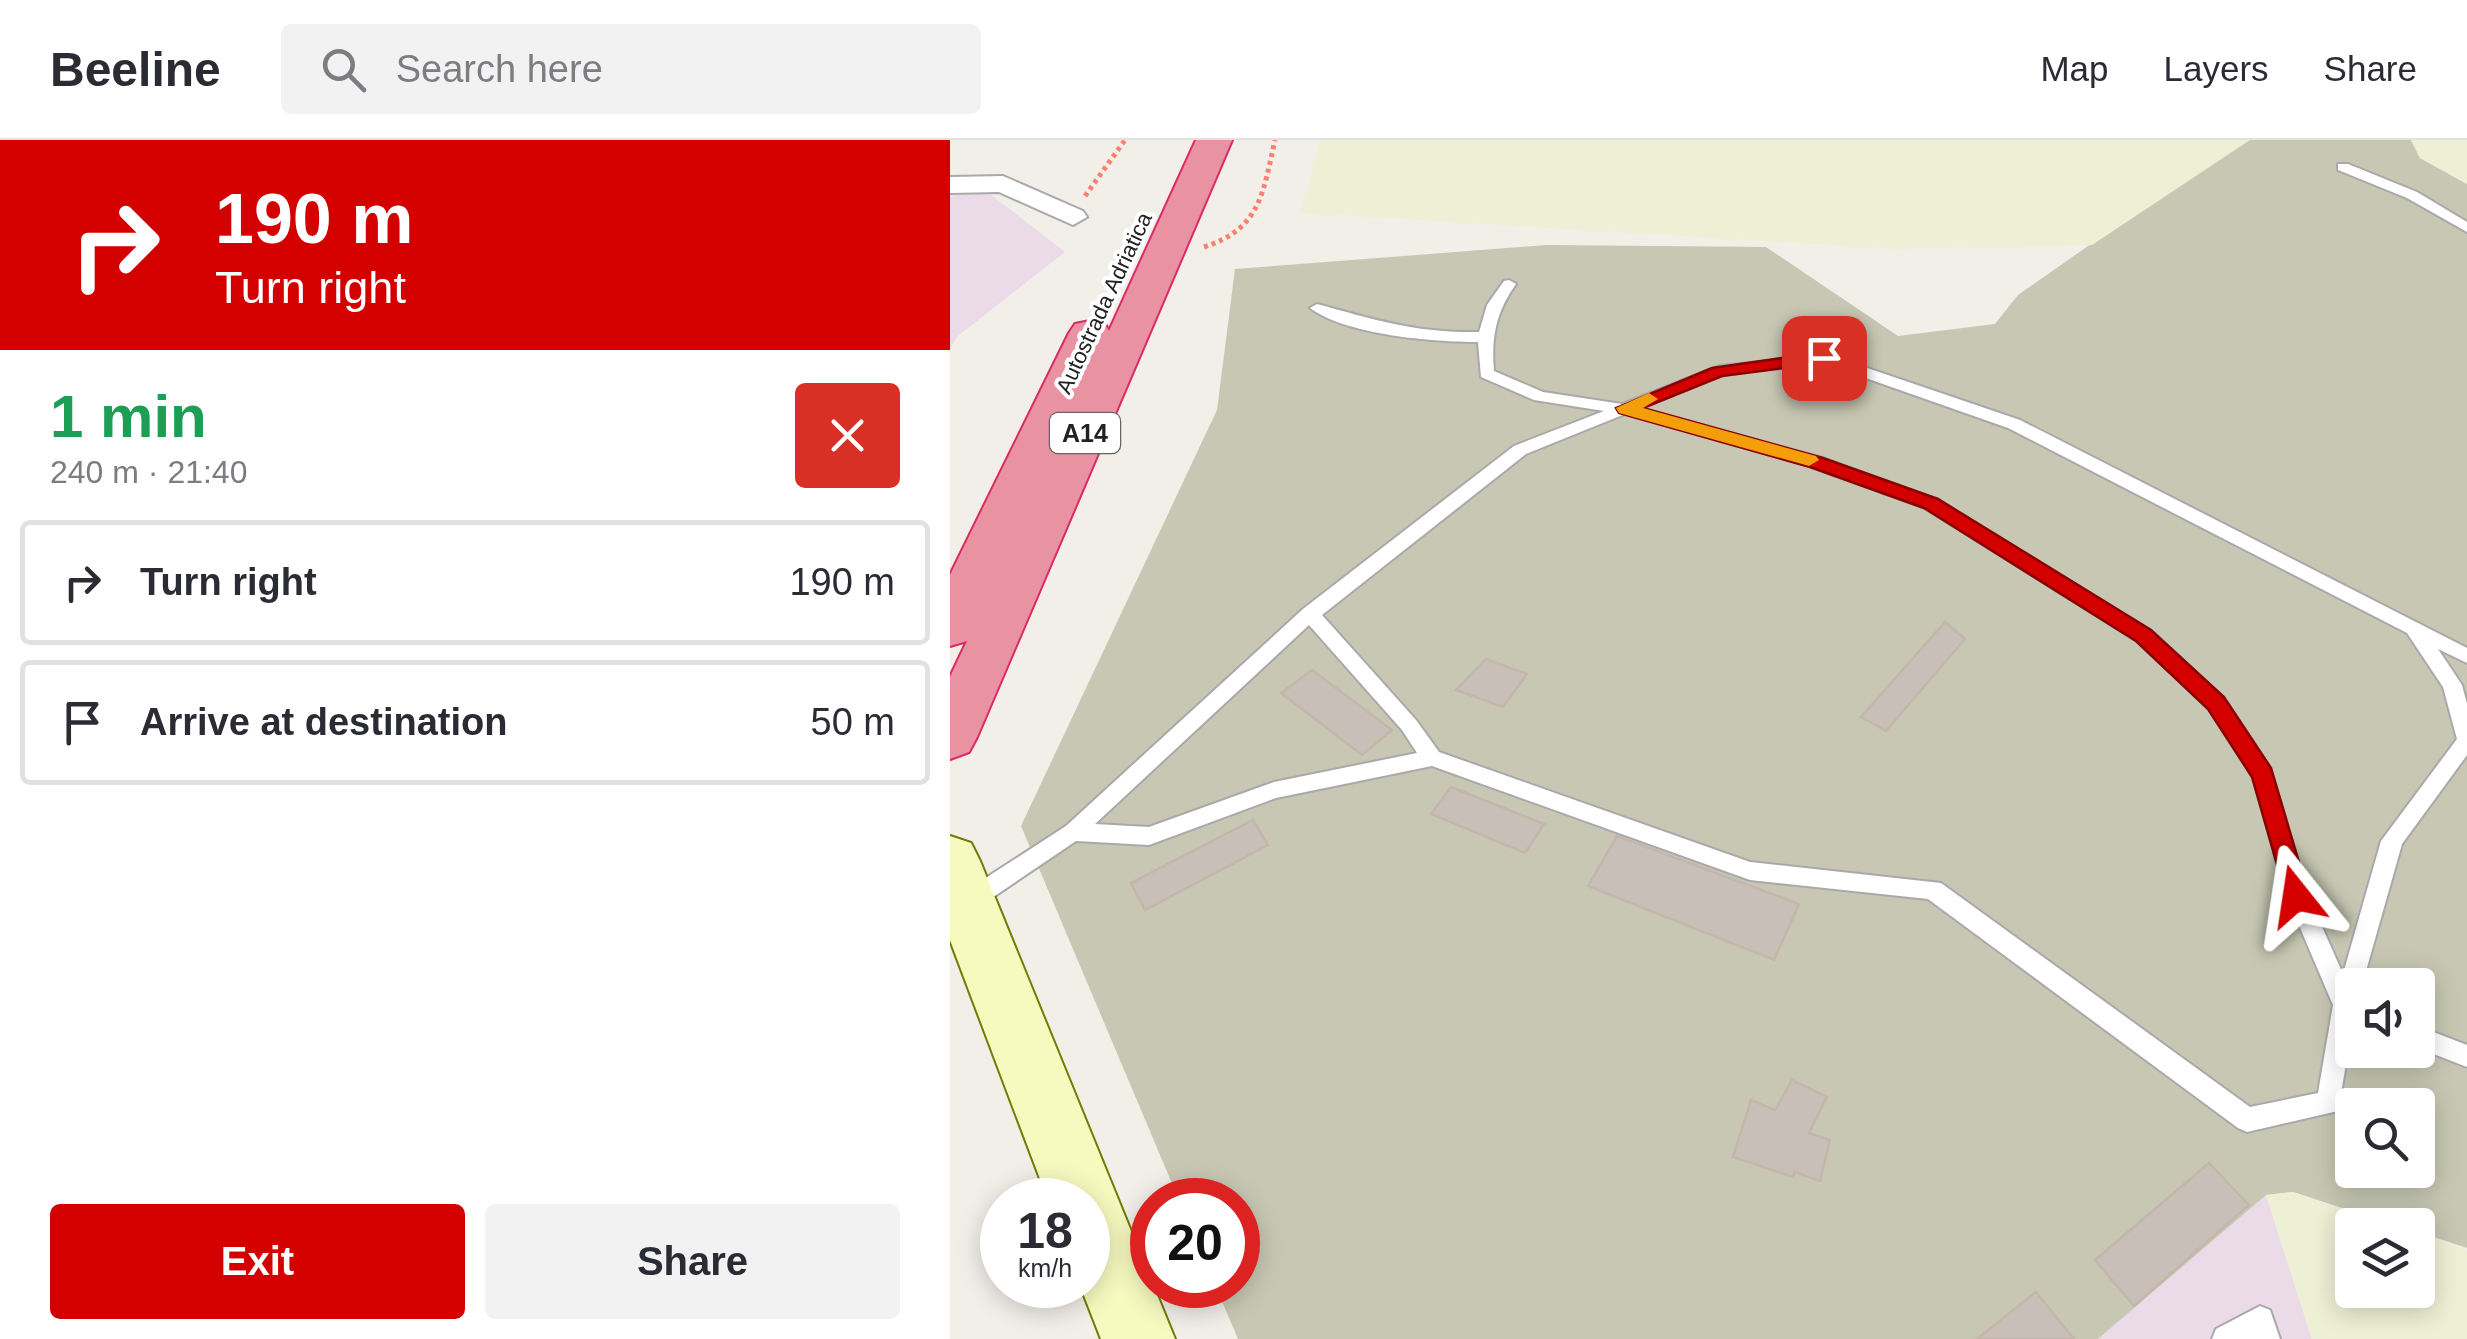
<!DOCTYPE html>
<meta charset="utf-8">
<style>
:root{--surface:#fff;--page:#f2f2f3;--text:#2b2b33;--muted:#7c7c81;--line:#e1e1e2;--accent:#d40000}
body{margin:0;font-family:Helvetica,sans-serif;background:var(--page);color:var(--text);height:100vh;display:flex;flex-direction:column;font-size:38px;white-space:nowrap}
*{box-sizing:border-box;margin:0}
p{font-size:32px;color:var(--muted)}
.icon{flex:none;width:55px;height:55px;fill:none;stroke:currentColor;stroke-width:2;stroke-linecap:round;stroke-linejoin:round}
.map{position:relative;flex:1;overflow:hidden}
.panel{display:flex;flex-direction:column;background:var(--surface);width:950px}
.panel>*{flex:none}
.hud{background:#d40000;color:#fff;overflow:hidden}
.buttons{position:absolute;left:1385px;top:828px;display:grid;gap:20px}
.buttons a{display:grid;place-items:center;width:100px;height:100px;border-radius:10px;background:var(--surface);box-shadow:0 5px 25px #0003;font-size:50px}
.speed{position:absolute;left:30px;top:1038px;display:flex;gap:20px;font-size:50px;font-weight:700;text-align:center}
.speed>*{display:grid;place-content:center;width:130px;height:130px;border-radius:50%;background:var(--surface);box-shadow:0 5px 25px #0003;line-height:1}
.speed small{font-size:25px;font-weight:400}
.speed .limit{border:15px solid #d22;background:#fff;color:#111}
.pin{position:absolute;display:grid;place-items:center;width:85px;height:85px;color:#fff;margin:-42px;border-radius:20px;box-shadow:0 5px 15px #0006}
.me{position:absolute;width:110px;margin:-55px;rotate:345deg;stroke-linejoin:round;filter:drop-shadow(0 0 8px #0008)}
.turn{display:flex;align-items:center;gap:35px;height:210px;padding:0 50px;font-size:45px}
.turn .icon{width:130px;height:130px;stroke-width:2.5}
.turn b{display:block;font-size:70px;line-height:85px}
.round{display:grid;place-items:center;flex:none;width:105px;height:105px;border-radius:10px;background:var(--page)}
.head{display:flex;align-items:center;justify-content:space-between;height:170px;padding:0 50px}
h1{font-size:60px;font-weight:700;line-height:75px;color:#1e9e55}
.action{display:flex;gap:20px;margin-top:auto;padding:20px 50px}
.action a{flex:1;height:115px;border-radius:10px;background:var(--accent);color:#fff;font-size:40px;font-weight:700;line-height:115px;text-align:center}
.action a+a{background:var(--page);color:var(--text)}
ul{padding:0;list-style:none}
li{display:flex;align-items:center;gap:30px;height:125px;margin:0 20px 15px;padding:0 30px;border:5px solid var(--line);border-radius:10px}
li div{flex:1}
li b{display:block;font-size:38px}
li em{font-style:normal}
header{display:flex;align-items:center;gap:60px;box-sizing:border-box;height:140px;padding:0 50px;background:var(--surface);border-bottom:2px solid var(--line)}
header strong{font-size:48px}
nav{display:flex;gap:55px;margin-inline-start:auto;font-size:35px}
.search{width:700px;height:90px;background:var(--page);display:flex;align-items:center;gap:25px;box-sizing:border-box;padding:0 35px;border-radius:10px;color:var(--muted);font-size:38px}
main{display:flex;flex:1;min-height:0}
.map>svg:first-child{display:block}
.industrial{fill:#ebdbe8}
.construction{fill:#c7c7b4;fill-rule:evenodd}
.farmland{fill:#eef0d5}
.building{fill:#c7bfb8;stroke:#c4b6ab;stroke-width:2.5}
.lines{fill:none;stroke-linecap:round;stroke-linejoin:round}
.lane-casing{stroke:#a9a9a9;stroke-width:4}
.street-casing{stroke:#a9a9a9;stroke-width:4}
.secondary-casing{stroke:#707d05;stroke-width:4}
.highway-casing{stroke:#dc2a67;stroke-width:4}
.path{stroke:#fa8072;stroke-width:5;stroke-dasharray:4 4;stroke-linecap:butt}
.lane{fill:#fff;fill-rule:evenodd}
.street{fill:#fff;fill-rule:evenodd}
.secondary{fill:#f7fabf;fill-rule:evenodd}
.highway{fill:#e892a2;fill-rule:evenodd}
.route{fill:#d40000;stroke:#8a0000;stroke-width:2.5}
.slow{fill:#f59e0b}
.labels{text-anchor:middle;dominant-baseline:central;stroke-width:8;stroke-linejoin:round;paint-order:stroke}
.far-street-label{font-size:22px;fill:#222;stroke:#fff}
.shield{fill:#fff;stroke:#646464;stroke-width:2.5}
.shield-label{font-size:25px;font-weight:bold;fill:#222}
</style>
<header>
<strong>Beeline</strong>
<div class="search"><svg class="icon" aria-label="search" viewBox="0 0 24 24"><circle cx="10" cy="10" r="6"/><path d="M15 15l6 6"/></svg>Search here</div>
<nav><a>Map</a><a>Layers</a><a>Share</a></nav>
</header>
<main>
<section class="panel">
<div class="hud">
<div class="turn"><svg class="icon" aria-label="right" viewBox="0 0 24 24"><path d="M7 20v-9h11M14 6l5 5-5 5"/></svg><div><b>190 m</b>Turn right</div></div>
</div>
<div class="head"><div><h1>1 min</h1><p>240 m · 21:40</p></div><a class="round" style="background:#d93025;color:#fff"><svg class="icon" aria-label="close" viewBox="0 0 24 24"><path d="M6 6l12 12M18 6L6 18"/></svg></a></div>
<ul>
<li><svg class="icon" aria-label="right" viewBox="0 0 24 24"><path d="M7 20v-9h11M14 6l5 5-5 5"/></svg><div><b>Turn right</b></div><em>190 m</em></li>
<li><svg class="icon" aria-label="arrive" viewBox="0 0 24 24"><path d="M6 21V4h12l-3 4 3 4H6"/></svg><div><b>Arrive at destination</b></div><em>50 m</em></li>
</ul>
<div class="action"><a>Exit</a><a>Share</a></div>
</section>
<div class="map">
<svg width="1517" height="1199" viewBox="0 0 1517 1199">
<rect width="100%" height="100%" fill="#f2efe9"/>
<g class="industrial">
<polygon points="35,50 115,112 9,195 0,208 0,56"/>
<polygon points="1316,1055 1362,1199 1148,1199"/>
</g>
<path class="construction" d="M1299,0H1461L1470,18L1517,44V1108L1468,1092V1085H1444L1343,1052L1316,1055L1148,1199H288L265,1145H288V1060H229L71,686L267,270L285,129L597,105L816,107L948,196L1045,184L1068,155L1221,48ZM1402,845H1468V910H1402ZM1402,965H1468V1030H1402Z"/>
<g class="farmland">
<polygon points="370,0 1300,0 1142,105 946,109 351,73"/>
<polygon points="1461,0 1517,0 1517,44 1470,18"/>
<polygon points="1343,1052 1441,1085 1402,1085 1402,1150 1468,1150 1468,1094 1517,1110 1517,1199 1362,1199 1316,1055"/>
</g>
<g class="building">
<polygon points="995,482 1015,499 936,591 911,577"/>
<polygon points="536,519 577,534 553,567 506,550"/>
<polygon points="362,530 442,590 412,615 331,553"/>
<polygon points="501,647 594,684 575,713 481,674"/>
<polygon points="303,680 318,705 195,770 181,743"/>
<polygon points="667,696 849,764 824,820 638,746"/>
<polygon points="842,940 877,957 859,993 880,1000 870,1041 845,1032 843,1037 783,1017 801,960 825,970"/>
<polygon points="1259,1023 1299,1065 1184,1166 1145,1120"/>
<polygon points="1086,1152 1124,1199 1027,1199"/>
</g>
<g class="lines">
<g class="lane-casing">
<g id="lane">
<polygon points="1388,24 1398,24 1467,52 1517,82 1517,92 1457,58 1388,30"/>
<path d="M559,140L566,144C546,172 541,197 544,231L593,252L672,264L769,226L879,215L1070,280L1517,508V523L1488,509L1512,545L1517,564V615L1452,704L1412,845H1402V889L1388,971L1297,992L1288,988L978,759L800,740L482,626L326,658L199,705L126,701L27,768L19,770L11,768L8,761L11,754L116,686L353,469L564,306L654,271L584,260L531,237L528,202C483,202 396,195 360,168L367,164C426,180 465,193 529,192L537,165L554,141ZM873,223L1058,288L1457,493L1493,547L1507,599L1431,701L1393,834L1358,755L1320,629L1273,558L1201,491L987,360L872,318L690,268L772,235ZM675,274L860,326L975,368L1187,501L1259,568L1303,637L1336,755L1383,865L1368,953L1300,967L991,743L800,722L489,612L466,580L372,475L576,314ZM359,485L452,590L467,613L324,642L199,687L145,684Z"/>
<polygon points="1468,886 1517,905 1517,927 1468,908"/>
<polygon points="1310,1166 1320,1170 1330,1199 1262,1199 1266,1189"/>
</g>
</g>
<g class="street-casing">
<polygon id="street" points="53,36 133,71 137,77 123,85 49,52 0,53 0,37"/>
</g>
<g class="secondary-casing">
<polygon id="secondary" points="0,696 21,703 30,721 225,1199 151,1199 130,1145 138,1145 138,1060 98,1060 0,800"/>
</g>
<g class="highway-casing">
<polygon id="highway" points="246,0 282,0 27,597 19,612 0,619 0,537 17,501 0,506 0,435 119,193 125,184 140,181 155,184 159,191"/>
</g>
<g class="path">
<polyline points="135,56 175,0"/>
<path d="M254,107C311,89 313,52 325,0"/>
</g>
<use href="#lane" class="lane"/>
<use href="#street" class="street"/>
<use href="#secondary" class="secondary"/>
<use href="#highway" class="highway"/>
</g>
<polygon class="route" points="874,212 880,214 880,222 772,236 693,268 873,318 988,359 1201,490 1274,557 1321,628 1359,756 1355,763 1346,766 1338,763 1302,637 1258,569 1186,501 974,368 860,327 669,273 666,268 762,228"/>
<polygon class="slow" points="699,253 708,259 693,268 866,316 869,320 859,326 669,273 666,268"/>
<g class="labels">
<g class="far-street-label">
<text transform="translate(154 163) rotate(-65)">Autostrada Adriatica</text>
</g>
<rect class="shield" x="100" y="273" width="70" height="40" rx="8"/>
<g class="shield-label">
<text x="135" y="293">A14</text>
</g>
</g>
</svg>
<div class="buttons">
<a><svg class="icon" aria-label="sound" viewBox="0 0 24 24"><path d="M4 9h4l5-4v14l-5-4H4zM17 9q2 3 0 6"/></svg></a>
<a><svg class="icon" aria-label="search" viewBox="0 0 24 24"><circle cx="10" cy="10" r="6"/><path d="M15 15l6 6"/></svg></a>
<a><svg class="icon" aria-label="layers" viewBox="0 0 24 24"><path d="M12 4l9 5-9 5-9-5zM3 14l9 5 9-5"/></svg></a>
</div>
<div class="speed"><div>18<small>km/h</small></div><div class="limit">20</div></div>
<div class="pin" style="left:874px;top:218px;background:#d93025"><svg class="icon" aria-label="arrive" viewBox="0 0 24 24"><path d="M6 21V4h12l-3 4 3 4H6"/></svg></div>
<svg class="me" style="left:1346px;top:756px" viewBox="-20 -20 40 40"><path d="M0-17L14 15 0 8-14 15z" fill="#d40000" stroke="#fff" stroke-width="4"/></svg>
</div>
</main>
